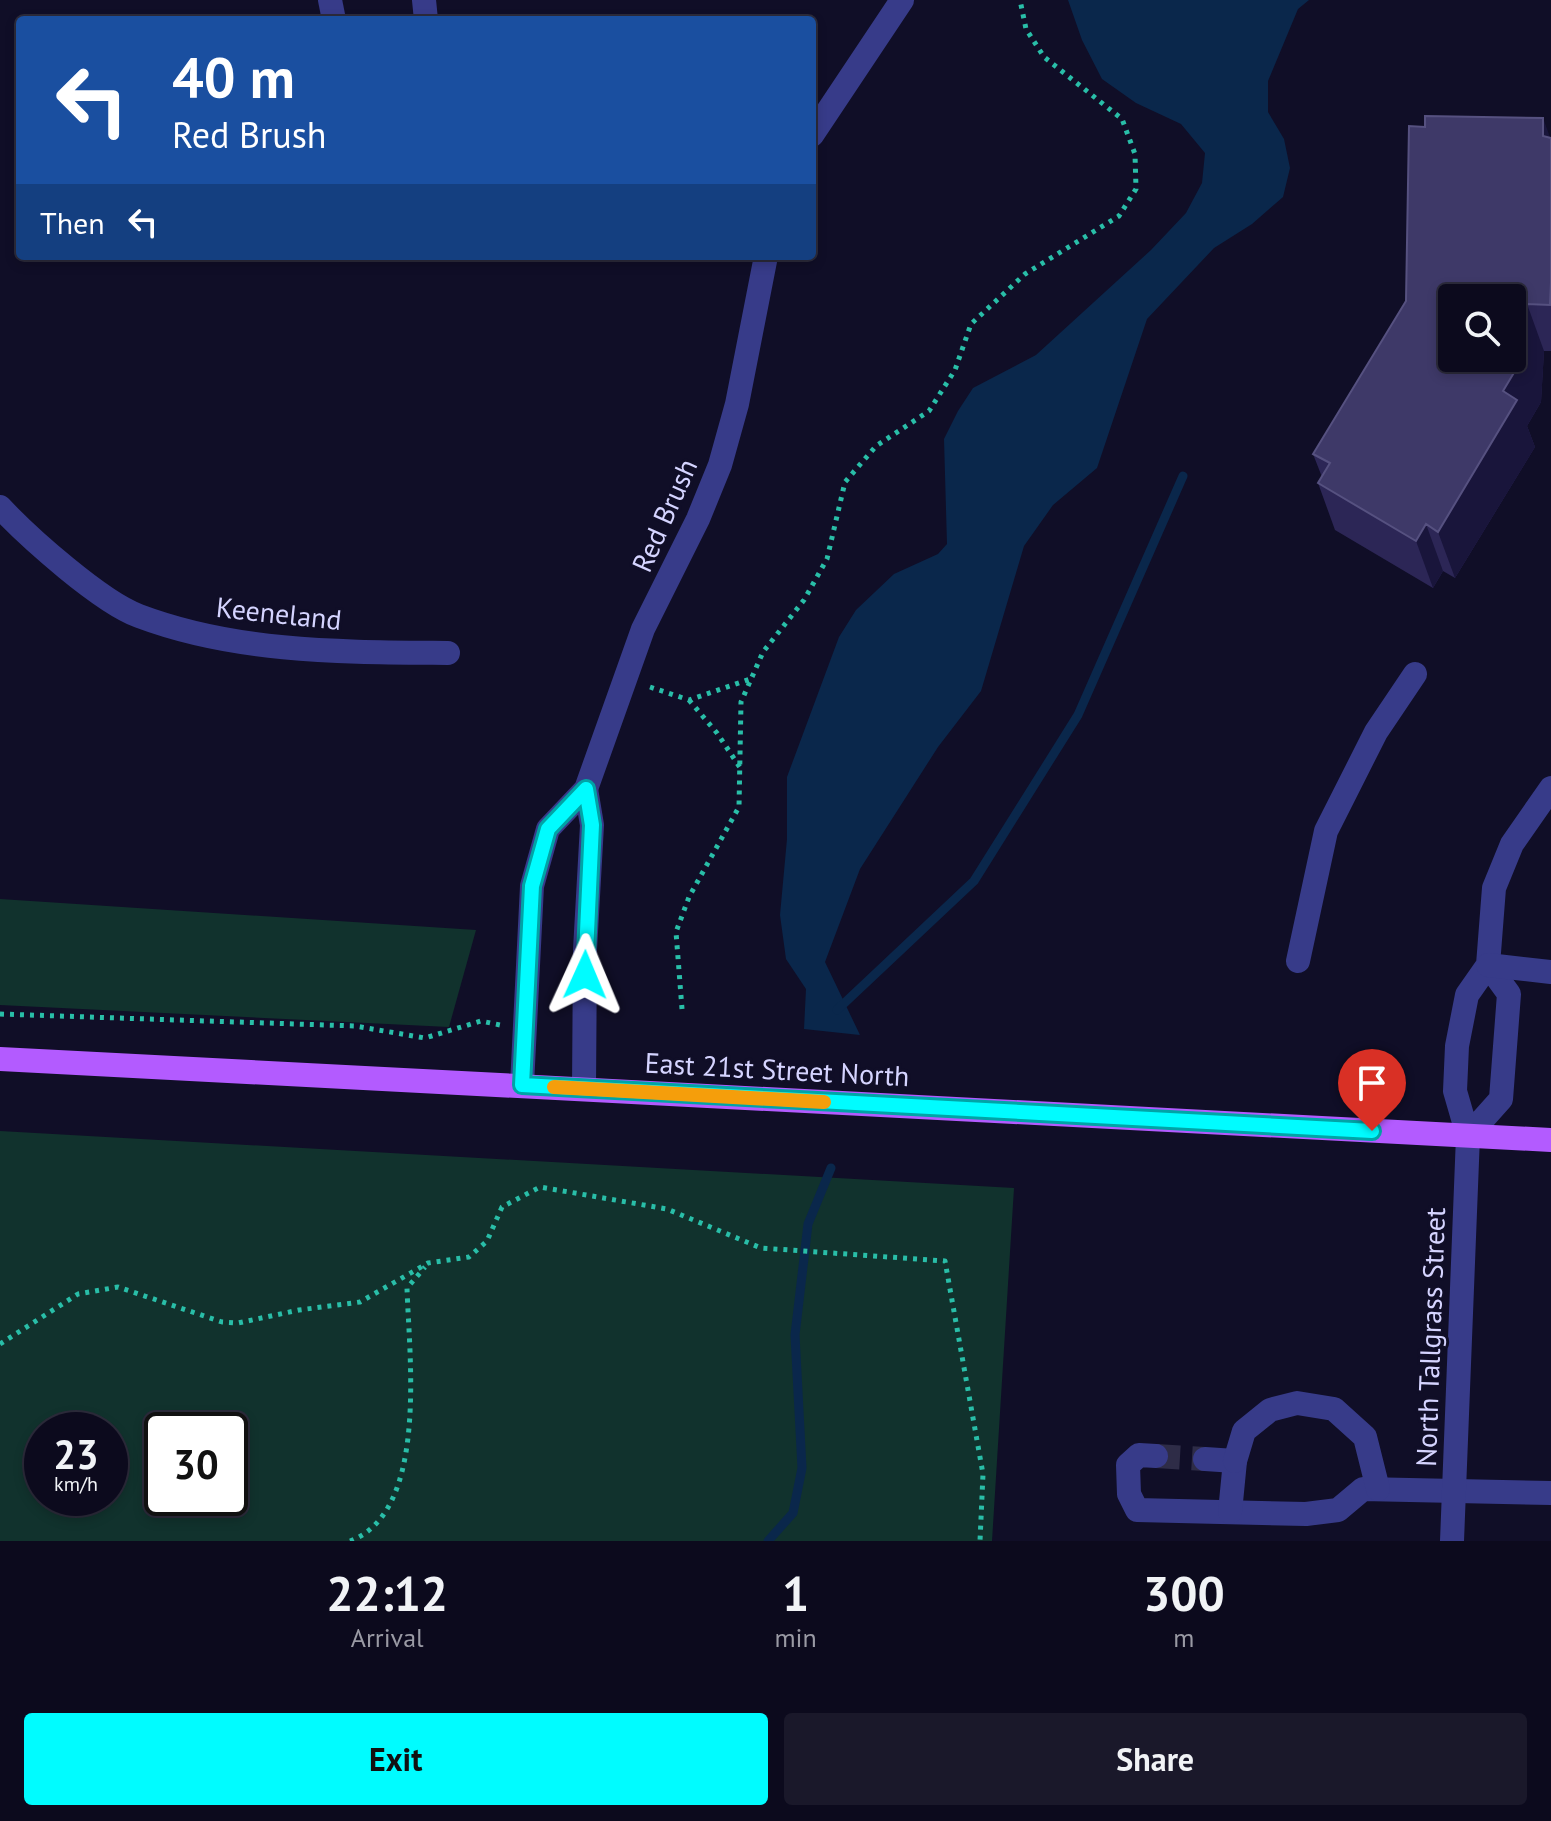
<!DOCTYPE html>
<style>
:root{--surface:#0c0a1d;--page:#1a182a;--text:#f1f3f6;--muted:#9a9aa4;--line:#2c2b3b;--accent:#00fcff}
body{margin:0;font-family:"PT Sans",sans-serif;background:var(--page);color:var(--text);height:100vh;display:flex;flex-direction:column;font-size:30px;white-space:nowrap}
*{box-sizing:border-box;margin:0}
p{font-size:26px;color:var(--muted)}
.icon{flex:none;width:44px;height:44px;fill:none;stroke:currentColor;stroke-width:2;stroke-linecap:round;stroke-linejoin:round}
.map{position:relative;height:1541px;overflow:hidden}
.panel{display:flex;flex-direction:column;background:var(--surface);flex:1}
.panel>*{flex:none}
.guide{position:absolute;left:16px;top:16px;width:800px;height:244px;border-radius:8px;box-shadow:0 4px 12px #0003,0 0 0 2px var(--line);background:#1a4fa0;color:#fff;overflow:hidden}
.tools{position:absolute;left:1438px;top:284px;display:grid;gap:16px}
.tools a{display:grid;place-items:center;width:88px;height:88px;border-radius:8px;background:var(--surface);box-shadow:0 4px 12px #0003,0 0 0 2px var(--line);font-size:40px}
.speed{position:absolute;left:24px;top:1412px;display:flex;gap:16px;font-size:40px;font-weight:700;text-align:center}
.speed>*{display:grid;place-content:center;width:104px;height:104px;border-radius:50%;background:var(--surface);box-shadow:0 4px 12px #0003,0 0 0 2px var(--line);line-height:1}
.speed small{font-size:20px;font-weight:400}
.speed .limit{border:4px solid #111;border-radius:12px;background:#fff;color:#111}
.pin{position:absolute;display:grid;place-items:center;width:68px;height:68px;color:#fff;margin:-82px -34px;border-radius:50% 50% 50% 0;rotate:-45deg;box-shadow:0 0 8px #0007}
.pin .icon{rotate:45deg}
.me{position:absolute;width:88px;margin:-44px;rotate:1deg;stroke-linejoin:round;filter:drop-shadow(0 0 6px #0008)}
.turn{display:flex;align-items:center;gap:28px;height:168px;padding:0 24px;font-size:36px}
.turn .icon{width:104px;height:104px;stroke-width:2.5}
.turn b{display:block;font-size:56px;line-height:68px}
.then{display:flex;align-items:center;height:76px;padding:0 24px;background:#0003;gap:16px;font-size:30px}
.eta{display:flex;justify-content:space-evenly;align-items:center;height:136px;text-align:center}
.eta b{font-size:48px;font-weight:600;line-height:56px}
.button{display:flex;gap:16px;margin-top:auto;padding:16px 24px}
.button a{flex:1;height:92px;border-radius:8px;background:var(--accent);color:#111;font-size:32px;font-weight:600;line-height:92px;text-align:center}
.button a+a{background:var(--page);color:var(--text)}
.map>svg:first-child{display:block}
.green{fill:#11322d;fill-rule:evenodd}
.water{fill:#0a274b}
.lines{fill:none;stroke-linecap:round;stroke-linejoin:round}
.stream{stroke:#0a274b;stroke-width:9}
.minor-tunnel{stroke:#2e2c47;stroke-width:24;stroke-dasharray:24 12;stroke-linecap:butt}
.path{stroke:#29bea8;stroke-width:5;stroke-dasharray:4 6;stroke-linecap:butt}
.minor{stroke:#373b89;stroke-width:24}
.major{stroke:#b35bff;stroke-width:24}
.wall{fill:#2c2656}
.shaded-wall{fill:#19153b}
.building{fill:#3e3968;stroke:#565180;stroke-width:2;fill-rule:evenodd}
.route-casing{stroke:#00a4a6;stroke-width:20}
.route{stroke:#00fcff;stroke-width:14}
.slow{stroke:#f59e0b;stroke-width:14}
.labels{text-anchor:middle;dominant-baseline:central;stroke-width:6;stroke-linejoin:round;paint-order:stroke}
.street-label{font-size:28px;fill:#d5d4ff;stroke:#100e27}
</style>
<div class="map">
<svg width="1551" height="1541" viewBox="0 0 1551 1541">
<rect width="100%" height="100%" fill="#100e27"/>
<g class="green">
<polygon points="0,899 476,930 449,1027 0,1005"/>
<path d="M0,1131L1014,1188L992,1541H0ZM42,1430H110V1498H42ZM162,1430H230V1498H162Z"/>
</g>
<polygon class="water" points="1068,0 1309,0 1298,9 1268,81 1268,112 1284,139 1290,168 1283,197 1252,224 1214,248 1147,319 1097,468 1053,505 1024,546 981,691 938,747 860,869 825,962 860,1035 804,1029 806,989 786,959 780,915 787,839 787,777 839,637 856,610 894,574 938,554 947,544 944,439 958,411 973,388 1036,355 1151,250 1186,213 1202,183 1205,153 1181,124 1136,103 1102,79 1082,40"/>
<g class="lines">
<g class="stream">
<polyline points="837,1010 974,881 1078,715 1183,476"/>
<polyline points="768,1541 793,1513 802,1468 795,1335 808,1224 831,1168"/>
</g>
<polyline class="minor-tunnel" points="1156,1456 1205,1459"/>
<g class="path">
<polyline points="650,687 689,700 750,679"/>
<polyline points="689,700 717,733 741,769"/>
<polyline points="682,1009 676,932 689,897 739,807 741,702 763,652 804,600 827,559 845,482 876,446 929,411 955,370 971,324 1025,274 1119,216 1136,189 1135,154 1122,119 1044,57 1026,29 1020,0"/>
<polyline points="0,1014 355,1026 425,1038 481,1021 500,1025"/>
<polyline points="0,1344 78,1294 118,1287 222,1322 238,1323 299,1310 360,1302 428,1263 469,1257 487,1241 502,1207 540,1187 667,1209 761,1248 945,1261 983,1474 980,1541"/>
<path d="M350,1541C429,1512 409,1356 407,1288L425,1267"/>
</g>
<g class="minor">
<polyline points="330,0 334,20"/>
<polyline points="424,0 426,20"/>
<polyline points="812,135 902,0"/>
<path d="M0,507C29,538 101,602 139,616C237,653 344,652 448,653"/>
<polyline points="1298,961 1326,831 1376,732 1415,674"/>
<polyline points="1488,965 1509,994 1501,1099 1468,1136 1455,1091 1457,1046 1467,995 1488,965 1494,888 1512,844 1551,788"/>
<polyline points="1488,965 1551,972"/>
<polyline points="522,1085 532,886 548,829 586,789 643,629 698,519 720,465 737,404 766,256"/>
<polyline points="584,1089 585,950 592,825 586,789"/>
<polyline points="1156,1456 1139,1455 1128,1465 1129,1494 1137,1510 1306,1514 1338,1510 1363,1489 1551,1493"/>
<polyline points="1205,1459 1235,1461 1230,1512"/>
<polyline points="1235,1461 1244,1431 1270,1410 1297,1403 1334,1409 1365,1437 1378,1489"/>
<polyline points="1452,1541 1468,1136"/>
</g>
<polyline class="major" points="0,1059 1551,1140"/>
</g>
<polygon class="wall" points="1425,127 1551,138 1551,351 1544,351 1541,402 1527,426 1535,447 1455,578 1443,571 1433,588 1335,530 1318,483 1322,477 1313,454 1406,301"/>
<g class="shaded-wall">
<polygon points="1543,118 1551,140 1543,136"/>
<polygon points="1527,304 1544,351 1541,402 1527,426 1535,447 1455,578 1438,532 1503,391"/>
<polygon points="1426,524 1443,571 1433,588 1416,541"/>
</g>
<path class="building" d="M1425,116L1543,118V136L1551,138V282L1550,305L1527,304L1524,356L1503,391L1517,400L1438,532L1426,524L1416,541L1318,483L1330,463L1313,454L1406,301L1409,126L1425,127ZM1452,298H1512V358H1452Z"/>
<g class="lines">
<g class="route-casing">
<polyline id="route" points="585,975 592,825 586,789 548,829 532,886 522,1085 1372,1131"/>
</g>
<use href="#route" class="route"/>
<polyline class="slow" points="554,1087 824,1102"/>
</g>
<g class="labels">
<g class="street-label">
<text transform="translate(664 515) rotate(-66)">Red Brush</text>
<text transform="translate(279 613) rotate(6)">Keeneland</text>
<text transform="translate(777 1069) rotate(3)">East 21st Street North</text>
<text transform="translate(1430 1337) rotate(-88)">North Tallgrass Street</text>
</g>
</g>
</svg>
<div class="tools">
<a><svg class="icon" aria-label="search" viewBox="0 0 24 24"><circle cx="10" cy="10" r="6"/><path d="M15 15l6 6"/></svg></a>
</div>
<div class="speed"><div>23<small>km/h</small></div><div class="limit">30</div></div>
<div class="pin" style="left:1372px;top:1131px;background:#d93025"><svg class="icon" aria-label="arrive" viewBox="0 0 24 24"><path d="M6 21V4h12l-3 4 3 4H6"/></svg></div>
<svg class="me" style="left:585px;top:975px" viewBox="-20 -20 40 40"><path d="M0-17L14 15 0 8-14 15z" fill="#00fcff" stroke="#fff" stroke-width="4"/></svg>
<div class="guide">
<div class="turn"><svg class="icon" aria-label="left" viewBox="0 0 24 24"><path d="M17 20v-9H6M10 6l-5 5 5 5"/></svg><div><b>40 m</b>Red Brush</div></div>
<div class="then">Then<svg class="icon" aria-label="left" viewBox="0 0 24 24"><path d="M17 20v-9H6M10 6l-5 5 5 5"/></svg></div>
</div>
</div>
<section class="panel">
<div class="eta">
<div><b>22:12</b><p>Arrival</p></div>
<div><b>1</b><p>min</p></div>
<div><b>300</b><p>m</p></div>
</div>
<div class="button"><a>Exit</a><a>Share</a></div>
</section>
